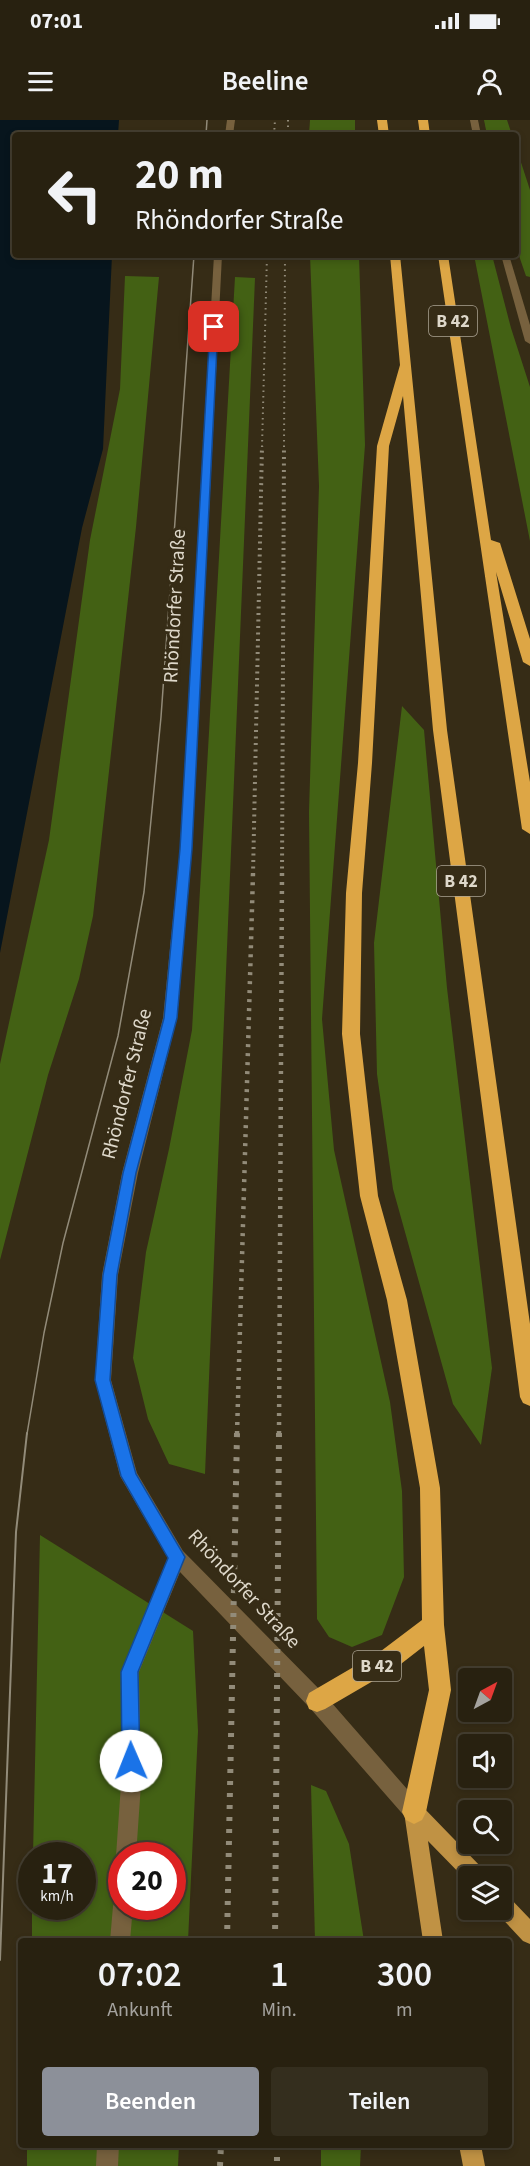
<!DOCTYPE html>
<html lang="de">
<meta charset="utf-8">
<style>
:root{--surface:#282110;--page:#342e1e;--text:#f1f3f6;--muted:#a5a39f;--line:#443e30;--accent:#8c9099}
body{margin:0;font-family:"Source Sans 3",sans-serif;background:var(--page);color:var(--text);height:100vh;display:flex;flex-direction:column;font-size:22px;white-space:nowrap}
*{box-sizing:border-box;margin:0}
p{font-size:20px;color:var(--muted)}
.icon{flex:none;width:33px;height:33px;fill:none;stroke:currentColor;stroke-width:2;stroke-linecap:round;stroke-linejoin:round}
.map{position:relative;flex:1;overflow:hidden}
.panel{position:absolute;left:18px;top:1818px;width:494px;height:210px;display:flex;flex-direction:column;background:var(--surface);border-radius:6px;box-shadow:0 3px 9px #0003,0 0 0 2px var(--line)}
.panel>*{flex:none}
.top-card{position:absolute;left:12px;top:12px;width:507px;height:126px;border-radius:6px;box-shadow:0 3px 9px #0003,0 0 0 2px var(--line);background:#282110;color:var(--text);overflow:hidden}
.needle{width:39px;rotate:41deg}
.tools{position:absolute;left:458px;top:1548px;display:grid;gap:12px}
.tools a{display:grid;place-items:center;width:54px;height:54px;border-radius:6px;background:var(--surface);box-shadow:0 3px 9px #0003,0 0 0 2px var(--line);font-size:30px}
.speed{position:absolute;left:18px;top:1722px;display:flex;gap:12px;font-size:30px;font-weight:700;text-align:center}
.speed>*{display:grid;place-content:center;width:78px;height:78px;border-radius:50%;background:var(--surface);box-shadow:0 3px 9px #0003,0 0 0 2px var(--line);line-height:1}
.speed small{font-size:15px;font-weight:400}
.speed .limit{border:9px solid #d22;background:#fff;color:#111}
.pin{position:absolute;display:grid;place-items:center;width:51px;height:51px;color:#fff;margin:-26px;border-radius:12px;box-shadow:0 3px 9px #0006}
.me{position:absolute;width:66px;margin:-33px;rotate:359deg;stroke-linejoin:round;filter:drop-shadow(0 0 4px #0008)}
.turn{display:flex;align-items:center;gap:21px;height:126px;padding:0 24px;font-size:27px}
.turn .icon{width:78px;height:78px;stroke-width:2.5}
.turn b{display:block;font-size:42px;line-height:51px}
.eta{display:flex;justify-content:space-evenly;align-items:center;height:102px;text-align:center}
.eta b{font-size:36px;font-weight:600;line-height:42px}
.button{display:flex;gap:12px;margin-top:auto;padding:12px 24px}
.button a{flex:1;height:69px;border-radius:6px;background:var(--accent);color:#fff;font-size:24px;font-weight:600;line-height:69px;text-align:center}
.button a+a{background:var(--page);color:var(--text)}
.status{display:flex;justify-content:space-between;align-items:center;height:42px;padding:0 30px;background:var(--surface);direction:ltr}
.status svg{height:16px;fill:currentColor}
header{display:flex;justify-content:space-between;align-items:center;height:78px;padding:0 24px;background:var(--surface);font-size:27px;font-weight:600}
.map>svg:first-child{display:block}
.green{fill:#436114;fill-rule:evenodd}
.water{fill:#07151d}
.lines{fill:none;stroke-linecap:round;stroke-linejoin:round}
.minor{fill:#77613e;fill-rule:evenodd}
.major{fill:#c09244;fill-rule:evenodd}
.highway{fill:#dda645;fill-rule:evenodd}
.tram-far1{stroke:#928b79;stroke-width:1.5}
.tram{stroke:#928b79;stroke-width:2}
.rail-far3{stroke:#928b79;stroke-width:2;stroke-dasharray:1.5 4;stroke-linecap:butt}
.rail-far2{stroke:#928b79;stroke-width:4;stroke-dasharray:2 4.5;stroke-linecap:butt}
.rail-far1{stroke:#928b79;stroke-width:4.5;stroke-dasharray:3 6;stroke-linecap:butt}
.rail{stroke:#928b79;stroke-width:6;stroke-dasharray:4 8;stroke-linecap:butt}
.route{fill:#1a73e8;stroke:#114b97;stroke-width:1.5}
.labels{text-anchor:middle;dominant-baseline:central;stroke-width:6;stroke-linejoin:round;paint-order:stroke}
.shield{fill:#362c16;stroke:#aca494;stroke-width:1.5}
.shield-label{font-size:18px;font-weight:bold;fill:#ded8ca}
.street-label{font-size:20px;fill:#ded8ca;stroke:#362c16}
</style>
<div class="status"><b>07:01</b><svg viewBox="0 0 49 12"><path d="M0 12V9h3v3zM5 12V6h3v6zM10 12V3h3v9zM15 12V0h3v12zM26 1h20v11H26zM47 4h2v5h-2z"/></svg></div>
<header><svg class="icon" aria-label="menu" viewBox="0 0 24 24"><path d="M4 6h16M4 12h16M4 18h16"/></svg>Beeline<svg class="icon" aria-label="person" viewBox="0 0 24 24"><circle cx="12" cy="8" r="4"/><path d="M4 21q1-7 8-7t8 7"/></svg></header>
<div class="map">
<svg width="530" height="2046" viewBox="0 0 530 2046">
<rect width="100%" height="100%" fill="#362c16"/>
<g class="green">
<polygon points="310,0 355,0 355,15 309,15"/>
<polygon points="484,0 507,0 512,15 487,15"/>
<polygon points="516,27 530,70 530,157 526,156 516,127"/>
<polygon points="310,135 359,135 365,325 322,899 334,1030 390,1282 402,1371 404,1457 382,1515 352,1527 329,1517 317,1499 309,692 319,366"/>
<polygon points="474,135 492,135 511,208 530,267 530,421"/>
<polygon points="125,156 159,157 136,407 93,796 79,859 48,955 0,1140 0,944 49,720 90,420 120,269"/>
<polygon points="235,157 255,158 205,1354 169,1344 148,1299 133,1238 146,1132 169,1029 192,910"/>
<polygon points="402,586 424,610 447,868 492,1248 481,1325 453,1284 393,1069 377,954 374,823"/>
<path d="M40,1415L193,1511L198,1611L188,1821H32V1787L82,1786V1736L33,1735ZM122,1736H172V1786H122Z"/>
<polygon points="311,1665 326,1671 349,1724 364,1821 315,1821"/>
<polygon points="27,2025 179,2025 178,2046 27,2046"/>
<polygon points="321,2025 361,2025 360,2046 321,2046"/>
</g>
<polygon class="water" points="0,0 119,0 118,15 15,15 15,135 112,135 103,329 82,408 0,833"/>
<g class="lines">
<g class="minor">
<polygon points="227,0 235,0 233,15 225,15"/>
<polygon points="470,0 478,0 481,15 473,15"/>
<polygon points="214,135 222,135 192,729 177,898 138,1053 118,1155 111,1260 137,1353 183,1431 324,1574 421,1685 424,1692 421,1699 414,1702 407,1699 310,1588 180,1452 139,1552 141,1664 136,1736 122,1736 122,1744 116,1736 121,1664 121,1552 168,1438 120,1356 95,1260 102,1155 122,1053 163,898 180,729"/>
<polygon points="501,135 509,135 530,205 530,224 525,221"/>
<polygon points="122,1776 122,1786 133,1786 130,1821 110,1821 113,1786 116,1779"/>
<polygon points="97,2025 119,2025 118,2046 96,2046"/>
</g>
<g class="major">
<polygon points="414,1682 421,1685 483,1749 486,1756 468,1756 468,1762 428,1721 443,1821 423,1821 404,1692 407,1685"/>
<polygon points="501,1773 508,1776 530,1799 530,1824 523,1821 494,1790 501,1790"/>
<polygon points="459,2025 481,2025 485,2046 463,2046"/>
</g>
<g class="highway">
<polygon points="377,0 387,0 389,15 379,15"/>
<polygon points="418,0 428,0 430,15 420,15"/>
<polygon points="390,135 400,135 447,610 530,1204 530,1286 523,1283 520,1277 433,610 403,276 389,326 372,643 362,773 360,914 378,1076 407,1180 440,1368 444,1505 451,1570 426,1692 422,1700 414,1704 406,1700 402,1692 429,1570 424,1526 397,1547 325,1589 317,1592 309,1589 306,1581 309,1573 381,1531 422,1500 420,1368 387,1180 360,1076 342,914 346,773 358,643 377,326 400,245"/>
<polygon points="438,135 448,135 491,420 500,423 530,519 530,546 523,542 496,452 530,662 530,714 522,709"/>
</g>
<g class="tram-far1">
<polyline points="206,15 207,0"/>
<polyline points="27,1314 44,1213 63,1123 118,916 144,772 161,597 194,135"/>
</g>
<polyline class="tram" points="0,1840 16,1412 27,1313"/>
<g class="rail-far3">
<polyline points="288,0 288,15"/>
<polyline points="274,15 275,0"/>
<polyline points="262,327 267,135"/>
<polyline points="284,327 285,135"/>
</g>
<g class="rail-far2">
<polyline points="253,755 262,326"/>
<polyline points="282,755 284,326"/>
</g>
<g class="rail-far1">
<polyline points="237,1314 253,753"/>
<polyline points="279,1314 282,753"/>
</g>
<g class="rail">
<polyline points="227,1821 237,1313"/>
<polyline points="275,1821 279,1313"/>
<polyline points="277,2025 277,2046"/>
<polyline points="220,2046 221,2025"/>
</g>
</g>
<polygon class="route" points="214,205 218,207 192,729 177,898 136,1053 117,1155 110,1260 136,1354 185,1437 138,1552 140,1641 137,1648 131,1650 125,1648 122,1641 121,1552 168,1438 121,1356 95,1260 103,1155 123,1053 164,898 180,729 210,207"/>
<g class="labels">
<g class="shield">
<rect x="429" y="186" width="48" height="30" rx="4.5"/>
<rect x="437" y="746" width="48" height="30" rx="4.5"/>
<rect x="353" y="1531" width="48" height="30" rx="4.5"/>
</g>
<g class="shield-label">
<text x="453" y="201">B 42</text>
<text x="461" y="761">B 42</text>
<text x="377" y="1546">B 42</text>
</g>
<g class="street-label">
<text transform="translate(175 486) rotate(-87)">Rhöndorfer Straße</text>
<text transform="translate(127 964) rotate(-76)">Rhöndorfer Straße</text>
<text transform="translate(244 1469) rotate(47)">Rhöndorfer Straße</text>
</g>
</g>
</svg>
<div class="tools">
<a><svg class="needle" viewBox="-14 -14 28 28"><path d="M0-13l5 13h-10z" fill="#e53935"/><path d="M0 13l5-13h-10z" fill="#a5a39f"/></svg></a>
<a><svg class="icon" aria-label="sound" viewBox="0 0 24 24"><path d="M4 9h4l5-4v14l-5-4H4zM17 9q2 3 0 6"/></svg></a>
<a><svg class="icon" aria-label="search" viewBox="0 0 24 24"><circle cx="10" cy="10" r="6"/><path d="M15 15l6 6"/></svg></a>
<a><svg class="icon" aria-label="layers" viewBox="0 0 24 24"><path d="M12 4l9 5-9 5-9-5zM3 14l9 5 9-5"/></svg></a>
</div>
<div class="speed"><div>17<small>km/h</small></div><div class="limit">20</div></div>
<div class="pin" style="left:214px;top:207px;background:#d93025"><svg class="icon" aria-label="arrive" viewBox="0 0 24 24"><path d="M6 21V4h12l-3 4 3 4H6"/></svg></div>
<svg class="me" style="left:131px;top:1641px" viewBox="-20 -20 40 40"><circle r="19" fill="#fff"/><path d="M0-13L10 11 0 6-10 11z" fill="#1a73e8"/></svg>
<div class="top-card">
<div class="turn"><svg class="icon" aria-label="left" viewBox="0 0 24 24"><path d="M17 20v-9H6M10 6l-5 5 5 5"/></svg><div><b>20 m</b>Rhöndorfer Straße</div></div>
</div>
<section class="panel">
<div class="eta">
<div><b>07:02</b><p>Ankunft</p></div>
<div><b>1</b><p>Min.</p></div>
<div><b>300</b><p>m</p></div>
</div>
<div class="button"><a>Beenden</a><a>Teilen</a></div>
</section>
</div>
